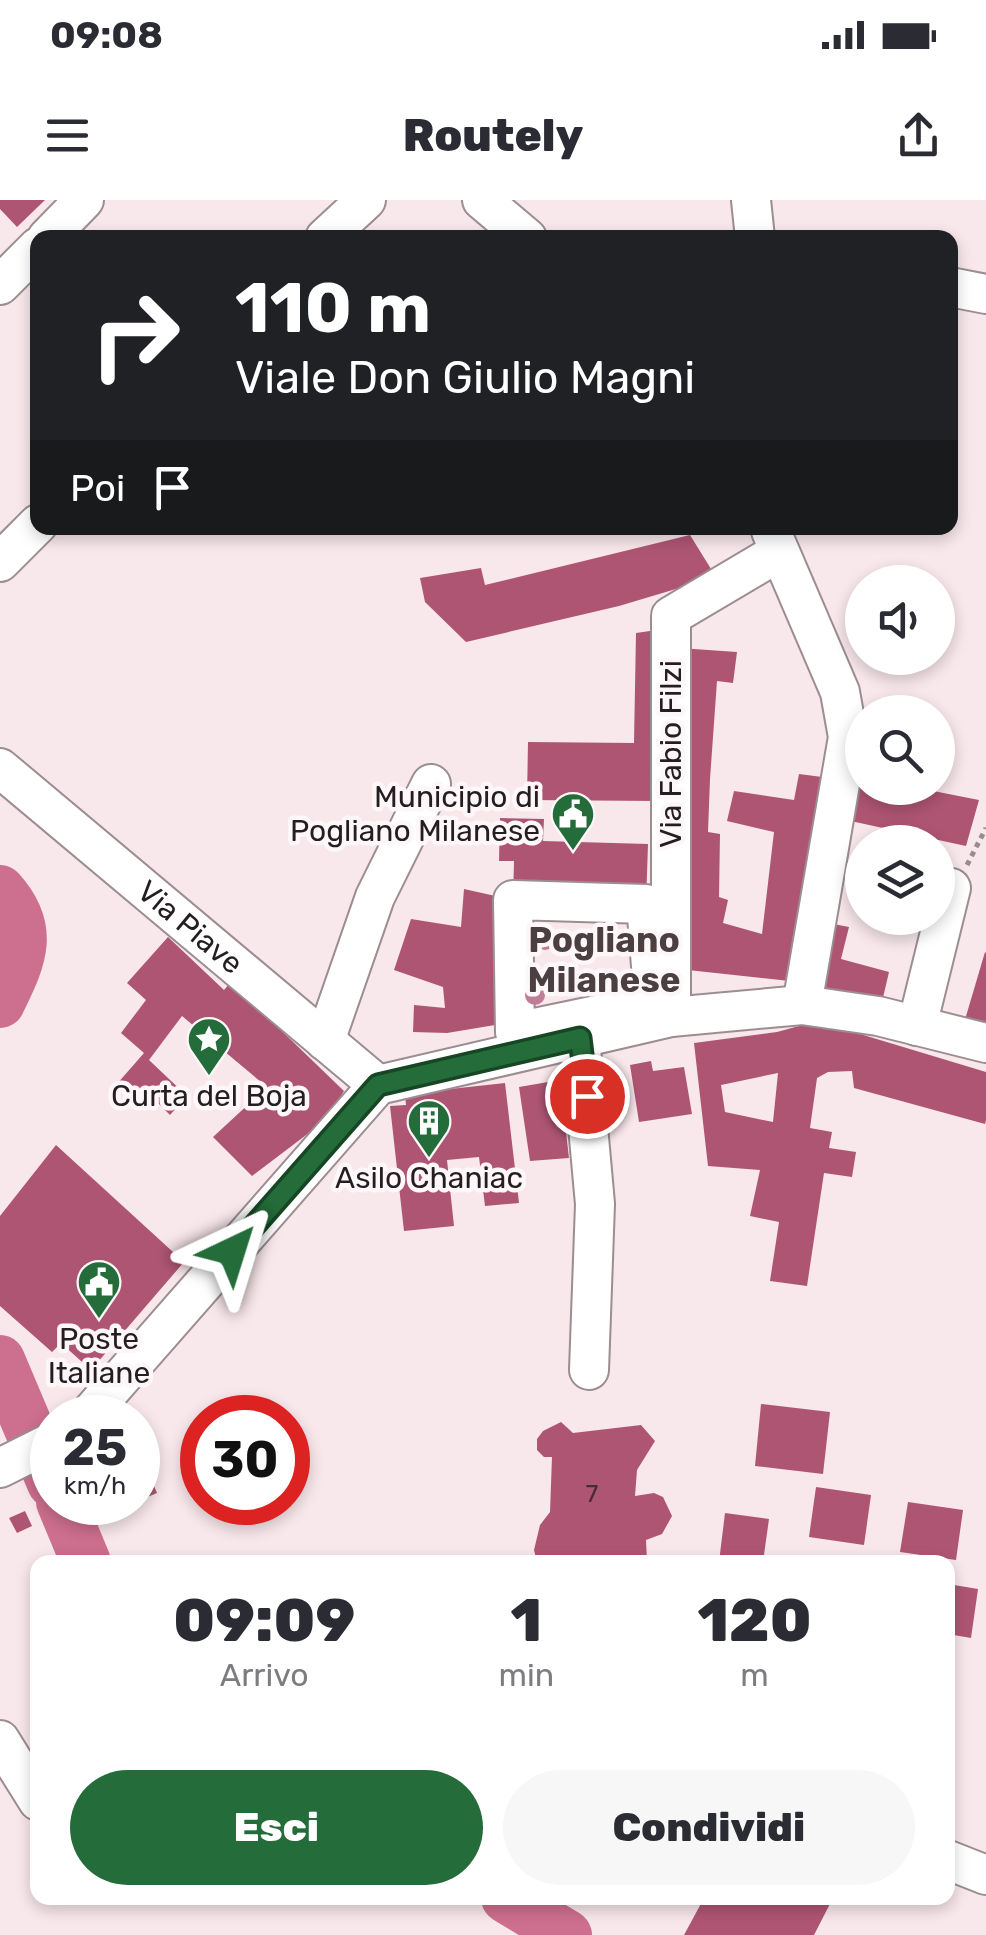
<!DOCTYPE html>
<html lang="it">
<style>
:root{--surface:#fff;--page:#f7f7f7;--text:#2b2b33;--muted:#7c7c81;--accent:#246c39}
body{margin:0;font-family:Rubik,sans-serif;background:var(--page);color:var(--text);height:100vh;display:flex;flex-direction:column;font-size:38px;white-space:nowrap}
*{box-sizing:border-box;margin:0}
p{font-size:32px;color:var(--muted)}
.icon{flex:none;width:55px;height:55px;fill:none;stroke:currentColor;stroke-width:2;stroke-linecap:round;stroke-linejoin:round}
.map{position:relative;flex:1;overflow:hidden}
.drawer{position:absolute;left:30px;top:1355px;width:925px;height:350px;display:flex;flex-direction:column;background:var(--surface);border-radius:20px;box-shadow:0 5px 15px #0003}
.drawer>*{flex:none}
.hud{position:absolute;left:30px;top:30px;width:928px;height:305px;border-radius:20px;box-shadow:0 5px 15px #0003;background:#202124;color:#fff;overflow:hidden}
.controls{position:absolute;left:845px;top:365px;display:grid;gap:20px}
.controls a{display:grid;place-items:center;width:110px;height:110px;border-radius:50%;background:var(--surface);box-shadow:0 5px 15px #0003;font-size:50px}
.speed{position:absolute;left:30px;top:1195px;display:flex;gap:20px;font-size:50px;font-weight:700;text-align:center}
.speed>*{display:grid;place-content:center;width:130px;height:130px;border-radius:50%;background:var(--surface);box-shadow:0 5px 15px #0003;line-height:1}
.speed small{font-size:25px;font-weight:400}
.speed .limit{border:15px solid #d22;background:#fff;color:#111}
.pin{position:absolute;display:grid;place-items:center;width:85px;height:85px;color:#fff;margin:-42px;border:5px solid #fff;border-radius:50%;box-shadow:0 2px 10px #0007}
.me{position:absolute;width:110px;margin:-55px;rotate:41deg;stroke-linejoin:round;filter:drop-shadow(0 0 8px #0008)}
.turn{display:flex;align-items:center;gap:35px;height:210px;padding:0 40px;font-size:45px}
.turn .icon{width:130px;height:130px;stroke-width:2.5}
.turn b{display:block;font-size:70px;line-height:85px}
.then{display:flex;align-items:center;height:95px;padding:0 40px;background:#0003;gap:20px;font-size:38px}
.eta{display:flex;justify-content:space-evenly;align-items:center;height:170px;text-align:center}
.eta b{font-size:60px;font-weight:800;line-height:70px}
.primary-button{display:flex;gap:20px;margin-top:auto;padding:20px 40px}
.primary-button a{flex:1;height:115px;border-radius:60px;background:var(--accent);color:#fff;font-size:40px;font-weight:800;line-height:115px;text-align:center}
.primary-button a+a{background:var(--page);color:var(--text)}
.status{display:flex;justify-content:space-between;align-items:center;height:70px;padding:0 50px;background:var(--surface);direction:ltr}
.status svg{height:28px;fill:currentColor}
header{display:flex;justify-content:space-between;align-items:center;height:130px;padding:0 40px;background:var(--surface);font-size:45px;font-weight:800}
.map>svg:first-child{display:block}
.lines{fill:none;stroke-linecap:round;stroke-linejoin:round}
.river{stroke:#cd6f8e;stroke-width:50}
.building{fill:#af5574;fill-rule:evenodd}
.minor-casing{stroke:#9c8d91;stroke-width:42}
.path{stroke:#988c8f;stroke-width:5;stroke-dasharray:5 5;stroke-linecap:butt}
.minor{stroke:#fff;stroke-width:38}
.tree{fill:#c17c97}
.route-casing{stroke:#174625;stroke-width:25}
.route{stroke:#246c39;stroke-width:18}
.labels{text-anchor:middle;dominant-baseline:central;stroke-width:9;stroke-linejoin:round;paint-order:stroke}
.number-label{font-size:25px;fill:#472c35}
.street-label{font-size:30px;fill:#241e20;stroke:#fef7f9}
.poi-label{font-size:30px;fill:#241e20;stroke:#fef7f9}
.quarter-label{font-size:35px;font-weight:bold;fill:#4c3f42;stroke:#fef7f9}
</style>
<div class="status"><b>09:08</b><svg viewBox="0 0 49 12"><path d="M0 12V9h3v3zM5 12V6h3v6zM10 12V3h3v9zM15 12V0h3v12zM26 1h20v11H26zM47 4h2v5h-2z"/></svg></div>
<header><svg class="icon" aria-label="menu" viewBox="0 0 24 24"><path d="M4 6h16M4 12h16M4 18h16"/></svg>Routely<svg class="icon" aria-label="share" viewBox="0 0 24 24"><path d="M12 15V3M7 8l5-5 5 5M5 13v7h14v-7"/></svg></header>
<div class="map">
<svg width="986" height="1735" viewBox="0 0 986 1735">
<rect width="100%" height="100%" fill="#f8e7eb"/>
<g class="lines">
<g class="river">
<path d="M0,690C37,731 20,761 0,803"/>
<polyline points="0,1160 52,1283"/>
<polyline points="61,1302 86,1362"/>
<polyline points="506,1698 567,1735"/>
</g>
</g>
<g class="building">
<polygon points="0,0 45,0 17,27 0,9"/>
<polygon points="690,335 716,377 619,406 466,442 425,402 420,378 481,368 485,385"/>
<polygon points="657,430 657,601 527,600 528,542 634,543 636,433"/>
<polygon points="679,448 737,452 733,483 717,481 710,579 708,632 720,634 719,697 728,700 723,723 762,734 774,632 727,621 734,591 794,600 799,574 830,578 799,782 688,770"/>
<polygon points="862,522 862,588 918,588 979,600 966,646 846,620"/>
<polygon points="500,618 544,619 543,641 648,644 646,704 513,700 501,824 447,833 413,832 414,805 445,808 443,787 394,770 411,719 461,727 464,689 513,700 514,661 499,661"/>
<polygon points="823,722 849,727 841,759 889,772 882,802 809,788"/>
<polygon points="168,737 224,790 231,782 344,891 326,920 252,976 213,937 267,887 182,816 149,860 187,896 170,915 153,898 143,907 116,885 144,853 121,833 146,800 127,783"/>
<polygon points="985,752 986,753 986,829 964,823"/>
<path d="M817,821L986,872V920L985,924L854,888L852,871L828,872L817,878L810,928L832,932L829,948L856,952L852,977L824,973L807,1086L770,1081L779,1022L750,1016L760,970L708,966L694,843L777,832ZM778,873L773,922L725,912L721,885Z"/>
<polygon points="651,861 653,871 684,867 692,914 639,922 630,865"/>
<polygon points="560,880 569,958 530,961 519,887"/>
<polygon points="505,883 519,1003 485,1006 479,957 447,960 454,1026 404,1031 390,906 406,905 405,894"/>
<polygon points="56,945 184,1062 91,1170 61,1143 52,1152 0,1106 0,1016"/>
<polygon points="761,1204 830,1212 823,1274 755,1266"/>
<polygon points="561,1222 573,1233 641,1225 655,1241 637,1270 635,1296 654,1293 663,1297 672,1316 662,1334 646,1340 647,1362 537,1362 534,1350 540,1325 550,1312 552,1257 544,1257 537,1250 537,1239 543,1231"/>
<polygon points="138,1248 157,1293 138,1301"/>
<polygon points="816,1287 871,1295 864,1345 809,1337"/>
<polygon points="108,1302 134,1302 134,1303 112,1312"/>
<polygon points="908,1302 963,1310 956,1360 900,1352"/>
<polygon points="25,1311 32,1326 17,1333 9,1318"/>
<polygon points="725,1313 769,1319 763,1362 719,1362"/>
<polygon points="948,1384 978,1389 971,1438 948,1434"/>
<polygon points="704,1698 833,1698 814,1735 684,1735"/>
</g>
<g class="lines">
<g class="minor-casing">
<g id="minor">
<polyline points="482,0 527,38"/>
<polyline points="751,0 755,38"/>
<polyline points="47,38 84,0"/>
<polyline points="325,38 366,0"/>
<polyline points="0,85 38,47"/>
<polyline points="950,87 986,94"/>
<polyline points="771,331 840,492 848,537 802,805"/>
<polyline points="0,362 38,324"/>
<path id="s1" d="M0,568L378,885"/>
<polygon points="513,700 646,704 654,803 515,832"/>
<polyline points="671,817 671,416 779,352"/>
<polyline points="917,826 951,688 938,685"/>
<polyline points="580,838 595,1004 589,1170"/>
<polyline points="325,841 375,697 431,584"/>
<polyline points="86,1218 378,885 671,817 802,805 878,816 986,843"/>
<polyline points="0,1268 52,1242"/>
<polyline points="0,1540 38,1601"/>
<polyline points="948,1660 986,1675"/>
</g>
</g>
<polyline class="path" points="967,665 986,628"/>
<use href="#minor" class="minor"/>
</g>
<g class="tree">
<circle cx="545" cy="740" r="10"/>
<circle cx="535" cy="795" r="10"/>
</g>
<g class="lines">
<g class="route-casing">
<polyline id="route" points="232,1051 378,885 580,838 587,896"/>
</g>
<use href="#route" class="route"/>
</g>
<defs>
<g id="civic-pin" transform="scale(2.25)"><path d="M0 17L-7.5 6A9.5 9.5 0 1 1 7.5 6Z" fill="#246c39" stroke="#fef7f9"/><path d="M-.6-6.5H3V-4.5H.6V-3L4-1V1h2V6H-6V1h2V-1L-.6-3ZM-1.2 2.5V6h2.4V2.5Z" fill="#fff"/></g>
<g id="sight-pin" transform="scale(2.25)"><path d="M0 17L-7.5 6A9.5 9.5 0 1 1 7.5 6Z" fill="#246c39" stroke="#fef7f9"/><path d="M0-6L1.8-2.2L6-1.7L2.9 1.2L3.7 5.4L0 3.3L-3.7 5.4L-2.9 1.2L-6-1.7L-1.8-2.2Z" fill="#fff"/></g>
<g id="building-pin" transform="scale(2.25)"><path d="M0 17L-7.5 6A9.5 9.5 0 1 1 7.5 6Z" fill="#246c39" stroke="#fef7f9"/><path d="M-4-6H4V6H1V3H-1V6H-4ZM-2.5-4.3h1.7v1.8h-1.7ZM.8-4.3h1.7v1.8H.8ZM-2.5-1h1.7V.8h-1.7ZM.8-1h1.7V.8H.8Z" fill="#fff"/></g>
</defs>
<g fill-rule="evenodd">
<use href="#civic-pin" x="573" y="614"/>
<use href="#sight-pin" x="209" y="839"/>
<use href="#building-pin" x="429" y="921"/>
<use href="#civic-pin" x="99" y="1082"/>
</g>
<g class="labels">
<g class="number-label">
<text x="592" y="1293">7</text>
</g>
<g class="street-label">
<text transform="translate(671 554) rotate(-90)">Via Fabio Filzi</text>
<text stroke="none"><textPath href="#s1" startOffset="248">Via Piave</textPath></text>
</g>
<g class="poi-label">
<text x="540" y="597" text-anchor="end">Municipio di<tspan x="540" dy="34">Pogliano Milanese</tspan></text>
<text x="209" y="896">Curta del Boja</text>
<text x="429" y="978">Asilo Chaniac</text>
<text x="99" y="1139">Poste<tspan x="99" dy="34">Italiane</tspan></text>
</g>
<g class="quarter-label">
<text x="604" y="740">Pogliano<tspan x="604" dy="40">Milanese</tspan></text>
</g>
</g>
</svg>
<div class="controls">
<a><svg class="icon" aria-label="sound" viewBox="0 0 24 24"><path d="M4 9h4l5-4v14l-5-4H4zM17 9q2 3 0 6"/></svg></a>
<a><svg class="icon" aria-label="search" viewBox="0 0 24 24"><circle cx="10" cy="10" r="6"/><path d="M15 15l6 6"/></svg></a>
<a><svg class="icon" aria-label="layers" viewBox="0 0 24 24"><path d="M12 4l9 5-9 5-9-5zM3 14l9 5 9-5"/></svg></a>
</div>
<div class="speed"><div>25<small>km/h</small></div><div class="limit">30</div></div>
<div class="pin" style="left:587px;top:896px;background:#d93025"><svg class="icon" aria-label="arrive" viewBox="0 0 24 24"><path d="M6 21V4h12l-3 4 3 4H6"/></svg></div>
<svg class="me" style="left:232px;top:1051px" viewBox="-20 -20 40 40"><path d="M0-17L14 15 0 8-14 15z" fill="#246c39" stroke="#fff" stroke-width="4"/></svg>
<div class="hud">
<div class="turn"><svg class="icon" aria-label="right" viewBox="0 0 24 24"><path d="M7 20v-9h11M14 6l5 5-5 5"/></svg><div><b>110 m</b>Viale Don Giulio Magni</div></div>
<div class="then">Poi<svg class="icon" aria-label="arrive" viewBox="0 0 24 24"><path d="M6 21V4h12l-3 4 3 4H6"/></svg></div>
</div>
<section class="drawer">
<div class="eta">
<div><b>09:09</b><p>Arrivo</p></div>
<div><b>1</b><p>min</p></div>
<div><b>120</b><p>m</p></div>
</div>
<div class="primary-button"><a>Esci</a><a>Condividi</a></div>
</section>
</div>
